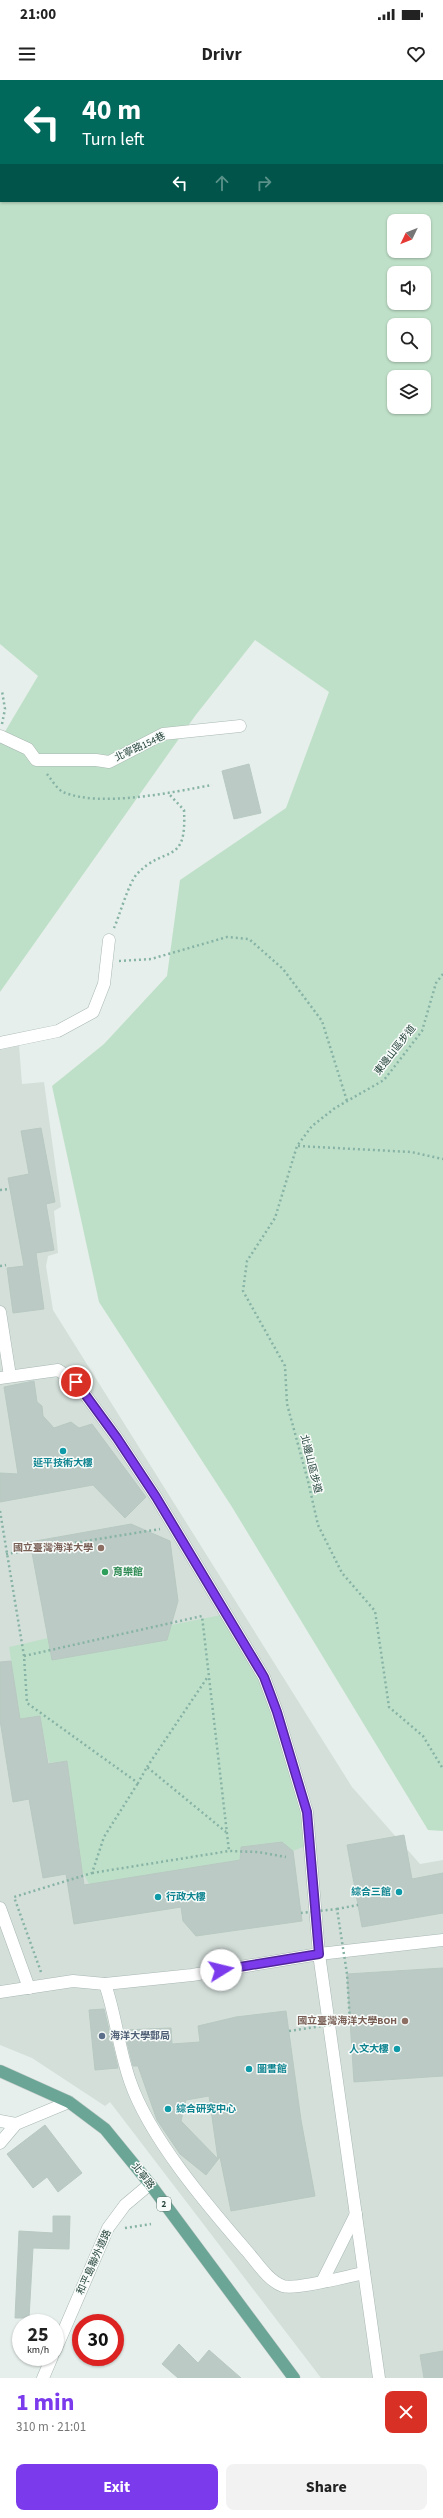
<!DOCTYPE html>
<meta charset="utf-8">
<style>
:root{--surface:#fff;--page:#f2f2f2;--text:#222;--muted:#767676;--accent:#7c3aed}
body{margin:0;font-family:"Source Sans 3","Noto Sans TC",sans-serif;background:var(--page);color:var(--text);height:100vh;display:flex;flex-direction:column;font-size:15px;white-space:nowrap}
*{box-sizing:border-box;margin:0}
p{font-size:13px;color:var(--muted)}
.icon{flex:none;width:22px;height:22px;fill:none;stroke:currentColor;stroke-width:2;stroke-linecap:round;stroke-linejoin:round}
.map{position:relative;height:2298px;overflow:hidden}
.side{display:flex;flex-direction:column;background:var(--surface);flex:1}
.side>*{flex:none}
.guide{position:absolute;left:0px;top:0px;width:443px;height:122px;box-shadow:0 1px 3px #0004;background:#00695c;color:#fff;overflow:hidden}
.needle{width:26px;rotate:227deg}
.tools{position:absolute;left:387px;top:134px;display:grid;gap:8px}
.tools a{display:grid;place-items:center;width:44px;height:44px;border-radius:8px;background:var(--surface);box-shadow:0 1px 3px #0004;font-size:20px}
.speed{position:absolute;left:12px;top:2234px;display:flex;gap:8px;font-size:20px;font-weight:700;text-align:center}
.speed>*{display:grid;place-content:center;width:52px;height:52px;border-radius:50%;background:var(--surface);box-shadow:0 1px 3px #0004;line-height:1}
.speed small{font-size:10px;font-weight:400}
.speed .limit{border:6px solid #d22;background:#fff;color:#111}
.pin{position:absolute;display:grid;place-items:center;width:34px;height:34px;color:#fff;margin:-17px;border:2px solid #fff;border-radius:50%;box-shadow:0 1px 4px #0007}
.me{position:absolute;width:44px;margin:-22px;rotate:81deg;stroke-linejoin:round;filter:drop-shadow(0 0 3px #0008)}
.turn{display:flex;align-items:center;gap:14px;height:84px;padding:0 16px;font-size:18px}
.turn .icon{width:52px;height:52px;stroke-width:2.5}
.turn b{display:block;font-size:28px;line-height:34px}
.lanes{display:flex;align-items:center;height:38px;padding:0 16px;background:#0003;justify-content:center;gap:20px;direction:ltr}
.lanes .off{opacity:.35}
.round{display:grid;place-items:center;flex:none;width:42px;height:42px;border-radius:8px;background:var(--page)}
.summary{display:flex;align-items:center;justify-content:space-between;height:68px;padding:0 16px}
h1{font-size:24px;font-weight:700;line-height:30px;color:var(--accent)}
.primary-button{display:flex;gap:8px;margin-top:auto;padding:8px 16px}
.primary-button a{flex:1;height:46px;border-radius:8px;background:var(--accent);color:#fff;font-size:16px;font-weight:700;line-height:46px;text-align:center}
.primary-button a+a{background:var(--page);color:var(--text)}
.status{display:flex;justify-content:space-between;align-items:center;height:28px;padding:0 20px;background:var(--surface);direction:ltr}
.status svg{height:11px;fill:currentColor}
header{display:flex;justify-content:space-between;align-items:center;height:52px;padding:0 16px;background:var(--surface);font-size:18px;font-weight:700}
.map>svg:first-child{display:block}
.built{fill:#d4dfda}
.green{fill:#bfe0c8;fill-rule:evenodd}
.building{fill:#bbcac4;stroke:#b8c9c2;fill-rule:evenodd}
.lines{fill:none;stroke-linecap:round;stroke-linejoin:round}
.minor-casing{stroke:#a8b8b2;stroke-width:13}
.major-casing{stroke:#c2cac8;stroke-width:13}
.path{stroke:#86b3a5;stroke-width:2.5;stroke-dasharray:2 3;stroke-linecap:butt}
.minor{stroke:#fff;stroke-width:12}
.major{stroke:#6aa596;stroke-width:12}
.path-bridge{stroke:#86b3a5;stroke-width:2.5;stroke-dasharray:2 3;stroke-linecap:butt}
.route-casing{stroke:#51269a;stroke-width:10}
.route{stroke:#7c3aed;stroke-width:7}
.culture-dot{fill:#0f9aa8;stroke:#f7fbf9;stroke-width:1.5}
.education-dot{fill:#8d6e63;stroke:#f7fbf9;stroke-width:1.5}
.leisure-dot{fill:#2e9e5b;stroke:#f7fbf9;stroke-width:1.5}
.service-dot{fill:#5c6f8a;stroke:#f7fbf9;stroke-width:1.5}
.labels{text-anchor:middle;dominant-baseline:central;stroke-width:3;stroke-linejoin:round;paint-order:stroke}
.shield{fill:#f7fbf9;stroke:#637a73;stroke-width:1}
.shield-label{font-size:9px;font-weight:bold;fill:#24423a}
.street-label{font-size:10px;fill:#24423a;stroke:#f7fbf9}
.culture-label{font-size:10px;font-weight:bold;fill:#0d838f;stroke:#f7fbf9;text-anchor:start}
.education-label{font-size:10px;font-weight:bold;fill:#785e54;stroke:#f7fbf9;text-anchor:end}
.leisure-label{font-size:10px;font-weight:bold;fill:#27864d;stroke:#f7fbf9;text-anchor:start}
.service-label{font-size:10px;font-weight:bold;fill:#4e5e75;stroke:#f7fbf9;text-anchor:start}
</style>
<div class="status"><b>21:00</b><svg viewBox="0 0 49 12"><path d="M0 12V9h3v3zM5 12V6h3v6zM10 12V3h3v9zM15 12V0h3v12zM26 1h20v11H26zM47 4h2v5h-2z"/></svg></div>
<header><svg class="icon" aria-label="menu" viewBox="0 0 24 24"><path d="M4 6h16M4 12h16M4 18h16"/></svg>Drivr<svg class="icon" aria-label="heart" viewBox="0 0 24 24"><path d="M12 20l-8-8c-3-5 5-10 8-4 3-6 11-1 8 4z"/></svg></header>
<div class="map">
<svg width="443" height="2298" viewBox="0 0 443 2298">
<rect width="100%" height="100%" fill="#e6efeb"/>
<polygon class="built" points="19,965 22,1004 44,1002 61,1127 54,1131 58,1173 48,1176 46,1186 53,1230 352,1707 420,1784 443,1780 443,2298 321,2298 110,2022 105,2026 32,1978 0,1965 0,969"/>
<g class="green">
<path d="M0,0L353,1H1V121H442L443,88V1751L428,1750L232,1427L99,1222L52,1006L104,964L167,896L180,800L286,728L329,612L255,560L195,636L0,912V660L38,596L0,564ZM394,141H424V171H394ZM394,193H424V223H394ZM394,245H424V275H394ZM394,297H424V327H394Z"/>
<polygon points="358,0 443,0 443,76 442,1"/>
<polygon points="226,1534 282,1645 308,1765 293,1771 282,1762 241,1767 240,1780 89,1804 82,1791 67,1681 49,1683 40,1638 20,1639 9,1567 48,1558 52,1580 166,1560 171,1545"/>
</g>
<g class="building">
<polygon points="249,684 261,733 234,739 222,691"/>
<polygon points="41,1048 55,1122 46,1124 54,1170 36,1173 44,1229 13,1233 7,1188 24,1186 8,1098 29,1094 21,1051"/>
<polygon points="34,1301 37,1322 42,1326 43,1336 54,1348 71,1342 79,1348 92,1344 146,1417 125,1438 93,1405 0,1422 0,1393 18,1394 4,1307"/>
<polygon points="131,1444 170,1461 178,1521 167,1560 52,1580 30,1462"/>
<polygon points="11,1581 20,1639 40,1636 48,1684 67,1681 84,1805 240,1780 241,1767 282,1762 293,1771 302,1841 196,1856 183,1841 181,1827 74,1844 66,1794 43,1798 29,1719 13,1722 0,1640 0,1582"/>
<polygon points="404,1755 412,1799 443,1793 443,1833 362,1847 347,1765"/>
<polygon points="443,1888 443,1996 354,2002 347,1894"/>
<polygon points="104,1929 118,1988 95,1990 89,1930"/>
<path d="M286,1931L301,2040L315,2116L231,2131L220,2077L206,2095L180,2074L157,2040L138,1986H133L124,1950L171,1948L172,1964L200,1962L198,1946L236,1937ZM209,2016L218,2079L181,2041L186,2020Z"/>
<polygon points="45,2045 82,2093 58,2112 47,2097 33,2108 7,2074"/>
<polygon points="53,2136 70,2136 69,2169 33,2168 29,2238 15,2238 19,2151 53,2153"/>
<polygon points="179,2264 198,2283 209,2270 241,2298 178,2298 162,2284"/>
<polygon points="443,2271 443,2298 424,2298 420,2275"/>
</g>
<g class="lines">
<g class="minor-casing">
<g id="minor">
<polyline points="0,656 28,669 36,680 96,680 109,682 163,654 240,646"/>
<polyline points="0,963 58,951 93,932 104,904 109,860"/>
<polyline points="0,1232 10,1296"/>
<polyline points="0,1298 58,1290 76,1302 117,1358 156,1417 264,1597 277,1632 307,1732 319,1874 379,2298"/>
<polyline points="0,1828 29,1908"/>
<polyline points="0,1912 73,1901 105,1904"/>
<polyline points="0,2041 16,2044 0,2063"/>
<polyline points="16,2044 69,2022"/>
<path d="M364,2193C348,2196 296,2210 283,2206C268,2201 256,2181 246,2170C207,2125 149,2057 130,2001C119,1970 116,1936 105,1904L192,1895L319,1874L443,1860"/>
<polyline points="323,2200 356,2134"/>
<polyline points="55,2271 108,2148 125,2125 150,2104"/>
<polyline points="43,2298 52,2277"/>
</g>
</g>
<g class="major-casing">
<polyline id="major" points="0,1991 69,2022 105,2049 150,2104 294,2298"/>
</g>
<g class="path">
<polyline points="376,1 377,0"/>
<polyline points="442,77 443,77"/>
<polyline points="2,644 5,629 2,611"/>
<path d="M47,694C51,699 57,709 63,712C100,728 173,712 212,705"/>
<path d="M114,848C119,837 129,802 137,794C165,764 187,787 184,730L168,713"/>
<polyline points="119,881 151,879 227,857 249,859 283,889 322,941 347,1021"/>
<polyline points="443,894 436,903 422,951 384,1000 335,1028 312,1046 297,1066 275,1138 247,1181 243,1211 285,1286 287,1324 308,1401 318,1445 342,1493 375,1531 389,1627 423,1656 443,1689"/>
<polyline points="298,1066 411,1072 443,1079"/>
<polyline points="0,1110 10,1109"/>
<polyline points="0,1186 6,1185"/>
<polyline points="0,1431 24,1576 27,1623 138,1703 147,1687 226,1752"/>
<polyline points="6,1474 160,1449"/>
<polyline points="24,1576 202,1536 229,1771"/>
<polyline points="147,1687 207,1598"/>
<polyline points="92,1793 229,1771 258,1772 286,1777"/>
<polyline points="337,1829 358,1825"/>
<polyline points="41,1892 14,1817 92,1793 104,1757 138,1703"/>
<polyline points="125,2148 151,2144"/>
</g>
<use href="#minor" class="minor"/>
<use href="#major" class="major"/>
<polyline class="path-bridge" points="289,1951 350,1942 347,1894 337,1829 301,1833"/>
</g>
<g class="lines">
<g class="route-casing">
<polyline id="route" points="76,1302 117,1358 156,1417 264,1597 277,1632 307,1732 319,1874 221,1890"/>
</g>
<use href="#route" class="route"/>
</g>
<g class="culture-dot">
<circle cx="63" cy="1371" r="4"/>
<circle cx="399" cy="1812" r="4"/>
<circle cx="158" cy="1817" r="4"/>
<circle cx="397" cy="1969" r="4"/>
<circle cx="249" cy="1989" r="4"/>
<circle cx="168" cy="2029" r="4"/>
</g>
<g class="education-dot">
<circle cx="101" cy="1468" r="4"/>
<circle cx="405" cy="1941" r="4"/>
</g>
<circle class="leisure-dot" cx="105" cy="1492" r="4"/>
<circle class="service-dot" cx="102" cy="1956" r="4"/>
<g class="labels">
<rect class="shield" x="157" y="2117" width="14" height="14" rx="3"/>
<g class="shield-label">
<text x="164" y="2124">2</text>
</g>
<g class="street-label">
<text transform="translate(140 667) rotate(-25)">北寧路154巷</text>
<text transform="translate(395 970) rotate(-52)">東邊山區步道</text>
<text transform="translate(311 1384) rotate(76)">北邊山區步道</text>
<text transform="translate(143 2096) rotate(52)">北寧路</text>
<text transform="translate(94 2182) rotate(-66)">和平島聯外道路</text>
</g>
<g class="culture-label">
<text x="63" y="1383" text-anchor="middle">延平技術大樓</text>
<text x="391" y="1812" text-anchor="end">綜合三館</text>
<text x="166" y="1817">行政大樓</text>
<text x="389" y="1969" text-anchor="end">人文大樓</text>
<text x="257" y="1989">圖書館</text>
<text x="176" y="2029">綜合研究中心</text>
</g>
<g class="education-label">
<text x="93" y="1468">國立臺灣海洋大學</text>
<text x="397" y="1941">國立臺灣海洋大學BOH</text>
</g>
<g class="leisure-label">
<text x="113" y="1492">育樂館</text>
</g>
<g class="service-label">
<text x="110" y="1956">海洋大學郵局</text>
</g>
</g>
</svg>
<div class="tools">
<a><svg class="needle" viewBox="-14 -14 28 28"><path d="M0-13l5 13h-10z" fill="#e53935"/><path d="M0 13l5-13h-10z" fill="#767676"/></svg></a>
<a><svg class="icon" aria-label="sound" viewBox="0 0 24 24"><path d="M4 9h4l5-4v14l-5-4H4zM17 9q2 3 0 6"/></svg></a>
<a><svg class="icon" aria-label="search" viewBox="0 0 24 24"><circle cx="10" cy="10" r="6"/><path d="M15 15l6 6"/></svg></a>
<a><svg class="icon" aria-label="layers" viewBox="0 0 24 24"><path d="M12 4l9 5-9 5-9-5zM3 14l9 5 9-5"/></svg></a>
</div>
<div class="speed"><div>25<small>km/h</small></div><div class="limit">30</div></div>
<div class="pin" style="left:76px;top:1302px;background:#d93025"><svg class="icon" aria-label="arrive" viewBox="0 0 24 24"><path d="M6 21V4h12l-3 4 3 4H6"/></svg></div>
<svg class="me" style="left:221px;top:1890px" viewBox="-20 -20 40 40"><circle r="19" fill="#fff"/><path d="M0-13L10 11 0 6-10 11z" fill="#7c3aed"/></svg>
<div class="guide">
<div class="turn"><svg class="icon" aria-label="left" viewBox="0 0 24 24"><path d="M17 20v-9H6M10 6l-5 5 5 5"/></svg><div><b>40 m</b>Turn left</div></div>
<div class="lanes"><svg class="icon" aria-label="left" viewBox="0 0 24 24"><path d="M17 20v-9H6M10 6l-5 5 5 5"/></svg><svg class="icon off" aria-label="ahead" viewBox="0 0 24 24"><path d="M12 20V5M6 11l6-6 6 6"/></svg><svg class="icon off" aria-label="right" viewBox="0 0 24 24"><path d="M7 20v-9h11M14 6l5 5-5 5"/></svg></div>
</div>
</div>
<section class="side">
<div class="summary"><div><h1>1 min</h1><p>310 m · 21:01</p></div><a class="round" style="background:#d93025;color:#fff"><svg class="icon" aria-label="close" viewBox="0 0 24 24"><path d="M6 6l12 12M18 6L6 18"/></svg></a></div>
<div class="primary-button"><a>Exit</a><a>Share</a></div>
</section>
